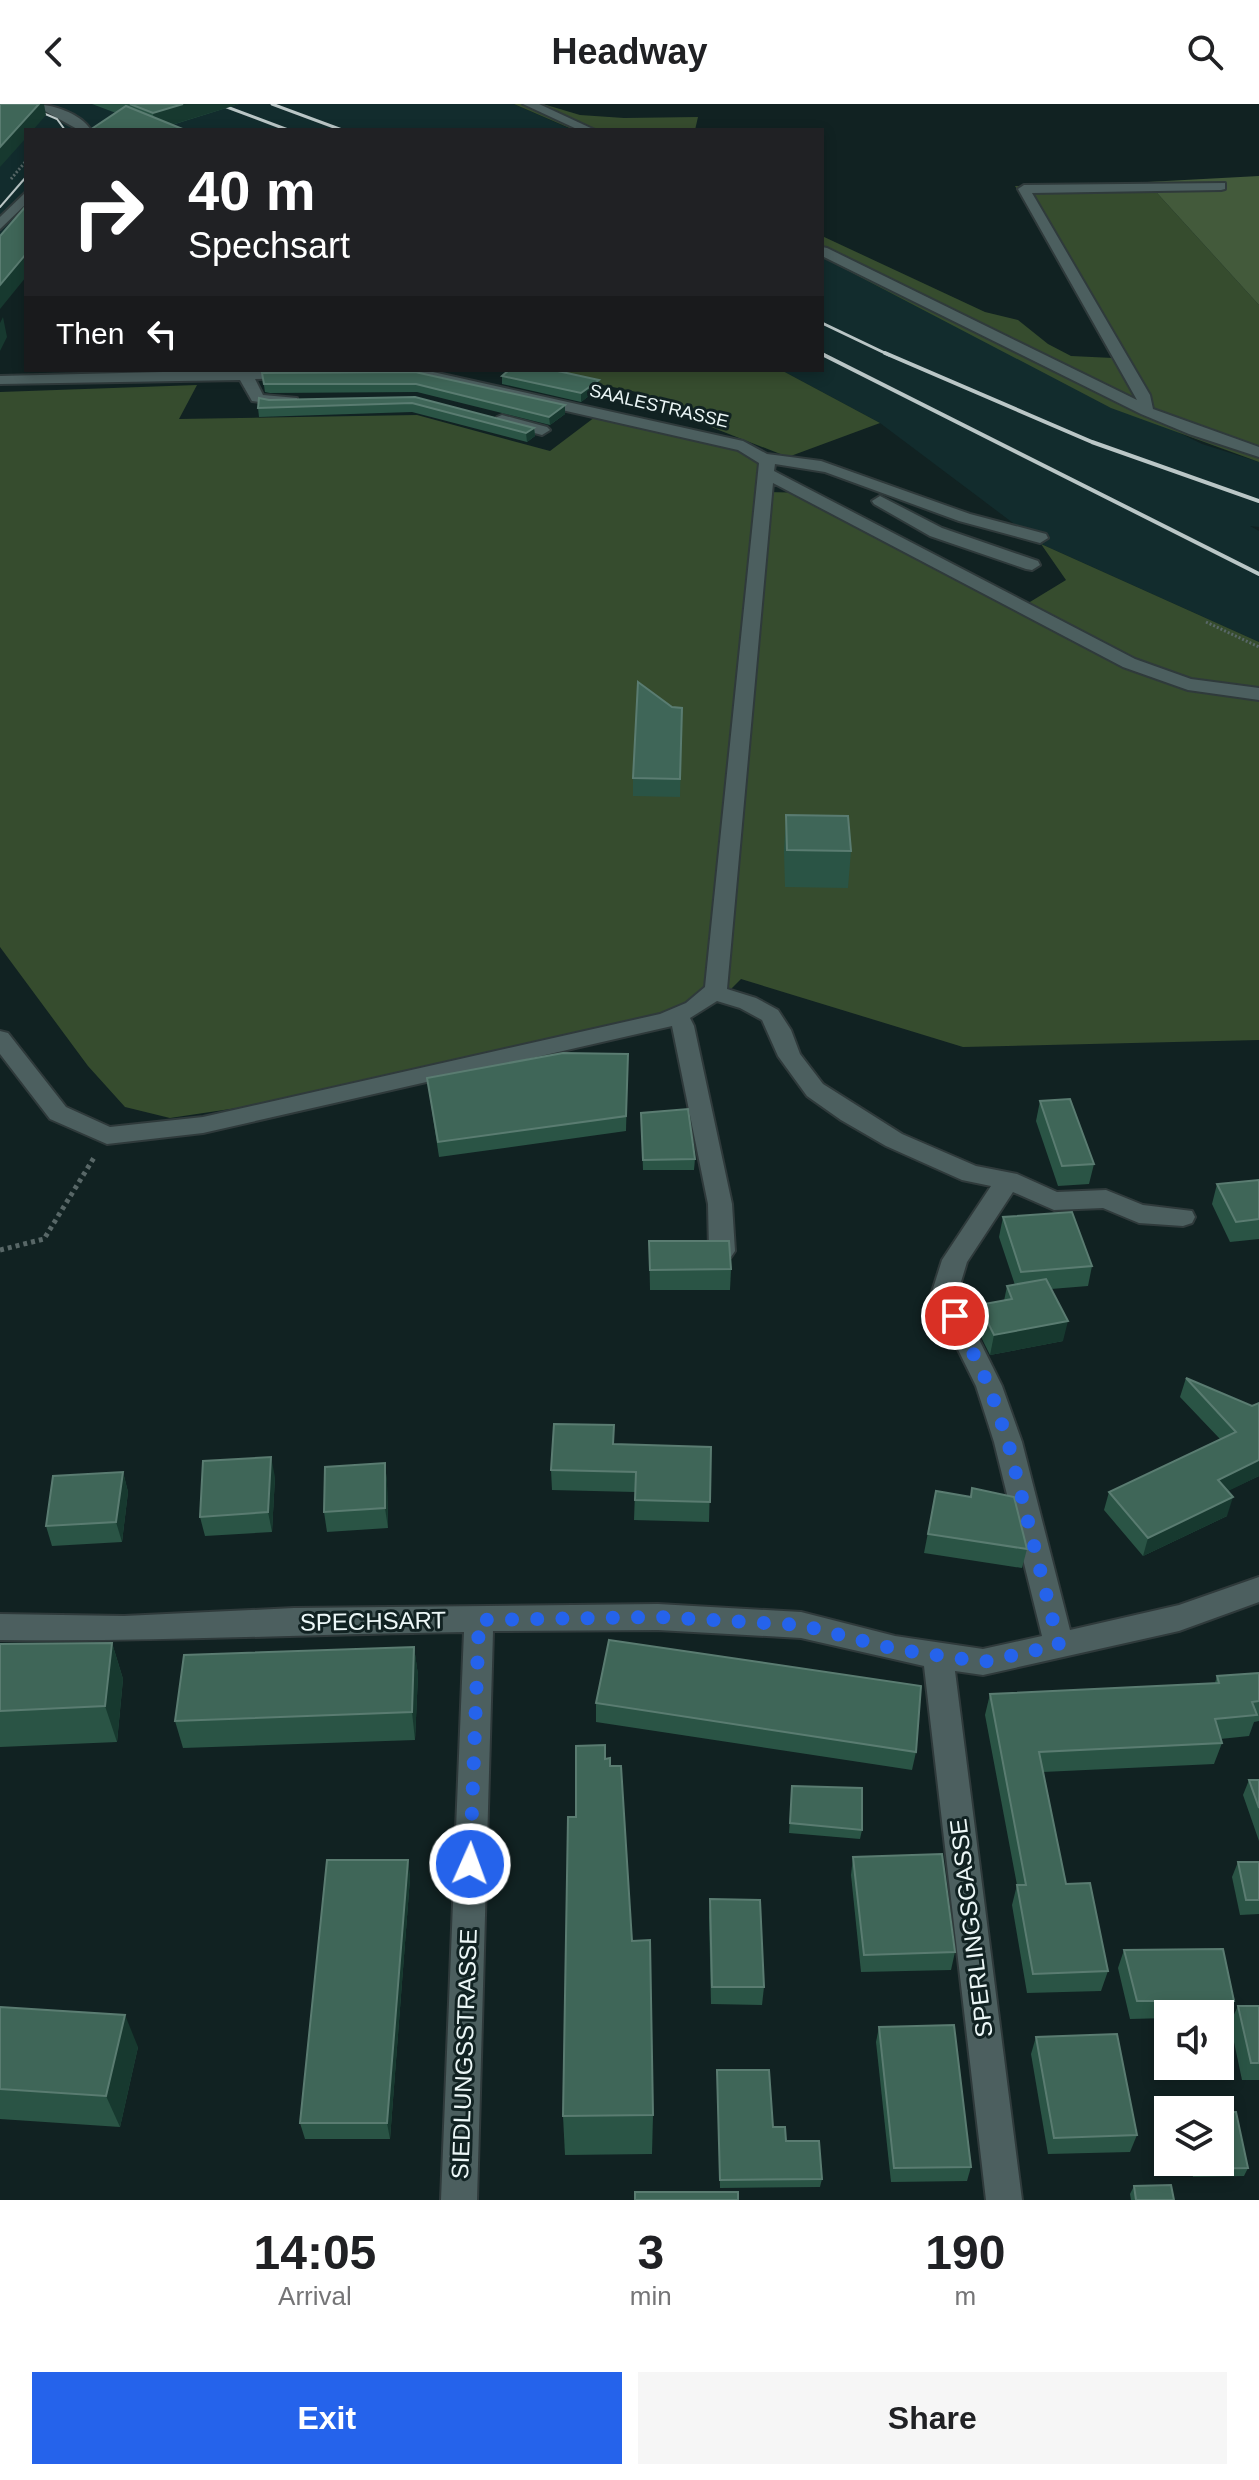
<!DOCTYPE html>
<style>
:root{--surface:#fff;--page:#f6f6f6;--text:#202124;--muted:#757577;--accent:#2563eb}
body{margin:0;font-family:Helvetica,sans-serif;background:var(--page);color:var(--text);height:100vh;display:flex;flex-direction:column;font-size:30px;white-space:nowrap}
*{box-sizing:border-box;margin:0}
p{font-size:26px;color:var(--muted)}
.icon{flex:none;width:44px;height:44px;fill:none;stroke:currentColor;stroke-width:2;stroke-linecap:round;stroke-linejoin:round}
.map{position:relative;height:2096px;overflow:hidden}
.sheet{display:flex;flex-direction:column;background:var(--surface);flex:1}
.sheet>*{flex:none}
.banner{position:absolute;left:24px;top:24px;width:800px;height:244px;border-radius:0px;box-shadow:0 4px 12px #0003;background:#202124;color:#fff;overflow:hidden}
.tools{position:absolute;left:1154px;top:1896px;display:grid;gap:16px}
.tools a{display:grid;place-items:center;width:80px;height:80px;border-radius:0px;background:var(--surface);box-shadow:0 4px 12px #0003;font-size:40px}
.pin{position:absolute;display:grid;place-items:center;width:68px;height:68px;color:#fff;margin:-34px;border:4px solid #fff;border-radius:50%;box-shadow:0 2px 8px #0007}
.me{position:absolute;width:88px;margin:-44px;rotate:2deg;stroke-linejoin:round;filter:drop-shadow(0 0 6px #0008)}
.turn{display:flex;align-items:center;gap:28px;height:168px;padding:0 32px;font-size:36px}
.turn .icon{width:104px;height:104px;stroke-width:2.5}
.turn b{display:block;font-size:56px;line-height:68px}
.then{display:flex;align-items:center;height:76px;padding:0 32px;background:#0003;gap:16px;font-size:30px}
.eta{display:flex;justify-content:space-evenly;align-items:center;height:136px;text-align:center}
.eta b{font-size:48px;font-weight:700;line-height:56px}
.cta{display:flex;gap:16px;margin-top:auto;padding:16px 32px}
.cta a{flex:1;height:92px;border-radius:0px;background:var(--accent);color:#fff;font-size:32px;font-weight:700;line-height:92px;text-align:center}
.cta a+a{background:var(--page);color:var(--text)}
header{display:flex;justify-content:space-between;align-items:center;height:104px;padding:0 32px;background:var(--surface);font-size:36px;font-weight:700}
.map>svg:first-child{display:block}
.built{fill:#122c2d}
.green{fill:#364c2e}
.forest{fill:#435a3b}
.lines{fill:none;stroke-linecap:round;stroke-linejoin:round}
.minor-casing{stroke:#2f3a3b;stroke-width:4}
.path-far1{stroke:#586767;stroke-width:3;stroke-dasharray:2 2;stroke-linecap:butt}
.path{stroke:#586767;stroke-width:5;stroke-dasharray:4 4;stroke-linecap:butt}
.minor{fill:#4c5f5f;fill-rule:evenodd}
.tram{stroke:#bac6c6;stroke-width:2}
.rail-far1{stroke:#bac6c6;stroke-width:3}
.rail{stroke:#bac6c6;stroke-width:4}
.wall{fill:#2a5445}
.shaded-wall{fill:#17392f}
.building{fill:#3f6658;stroke:#5a7c71;stroke-width:2}
.route{stroke:#2563eb;stroke-width:14;stroke-dasharray:0 25.2}
.labels{text-anchor:middle;dominant-baseline:central;stroke-width:6;stroke-linejoin:round;paint-order:stroke}
.far-street-label{font-size:18px;fill:#ecf7f7;stroke:#122}
.near-street-label{font-size:24px;fill:#ecf7f7;stroke:#122}
</style>
<header><svg class="icon" aria-label="back" viewBox="0 0 24 24"><path d="M15 5l-7 7 7 7"/></svg>Headway<svg class="icon" aria-label="search" viewBox="0 0 24 24"><circle cx="10" cy="10" r="6"/><path d="M15 15l6 6"/></svg></header>
<div class="map">
<svg width="1259" height="2096" viewBox="0 0 1259 2096">
<rect width="100%" height="100%" fill="#122"/>
<g class="built">
<polygon points="0,0 514,0 573,26 26,26 26,136 0,135"/>
<polygon points="822,153 1202,340 1259,358 1259,423 1250,422 1259,427 1259,538 1041,440 880,319 781,266 822,266"/>
</g>
<g class="green">
<polygon points="514,0 543,0 580,11 624,14 698,13 695,26 574,26"/>
<polygon points="1147,78 1259,201 1259,358 1111,304 822,153 822,132 985,208 1018,216 1048,240 1071,252 1113,254 1015,82"/>
<polygon points="530,266 781,266 880,319 788,353 660,303 637,288"/>
<polygon points="197,281 179,315 417,311 550,347 595,313 761,351 767,388 812,389 1025,501 1066,476 1041,440 1259,538 1259,936 963,943 741,875 720,896 671,909 237,1004 170,1014 125,1003 88,962 0,843 0,288"/>
</g>
<polygon class="forest" points="1259,72 1259,201 1147,78"/>
<g class="lines">
<g class="minor-casing">
<g id="minor">
<path d="M32,0C52,0 80,9 91,26H79Z"/>
<polygon points="523,0 539,0 595,26 579,26"/>
<polygon points="1225,79 1225,85 1221,86 1032,89 1150,291 1153,305 1259,343 1259,353 1189,330 1141,310 822,152 822,143 827,144 1137,296 1018,85 1024,81"/>
<polygon points="26,88 26,100 0,125 0,113"/>
<path d="M243,266H424L743,337L767,350L821,357L970,410L1046,430L1048,434L1040,439L959,417L825,368L775,360L774,367L1135,555L1191,575L1259,584V596L1188,586L1123,563L773,379L727,885L756,894L778,906L791,926L800,950L823,980L902,1030L976,1062L1017,1070L1057,1088L1106,1086L1143,1101L1192,1107L1195,1113L1192,1119L1183,1122L1139,1119L1103,1104L1054,1106L1013,1088L967,1158L957,1191L1002,1282L1022,1338L1070,1526L1179,1501L1259,1473V1498L1179,1527L983,1571L955,1567L1022,2096H986L924,1562L801,1534L658,1526L493,1527L477,2096H441L464,1528C309,1530 155,1538 0,1536V1510L124,1512L294,1504L658,1500L801,1508L895,1532L983,1545L1042,1532L994,1338L976,1282L931,1191L942,1156L991,1082L962,1076L886,1042L841,1016L807,992L778,952L762,916L740,904L717,897L690,914L694,922L732,1100L735,1147L731,1153L722,1156L713,1153L709,1147L708,1100L672,922L203,1029L107,1040L50,1015L0,950V927L8,929L66,1003L110,1023L203,1013L660,910L686,899L705,883L759,359L738,346L413,272L255,275L263,291L297,294V300L292,302L252,297L240,276L0,280V272Z"/>
<polygon points="502,311 547,323 550,326 542,331 497,319 497,313"/>
<polygon points="880,392 942,424 1038,457 1040,461 1032,466 1026,465 930,432 874,400 872,397"/>
</g>
</g>
<g class="path-far1">
<polyline points="11,75 26,57"/>
<polyline points="1206,518 1259,543"/>
</g>
<polyline class="path" points="0,1146 44,1135 95,1052"/>
<use href="#minor" class="minor"/>
<g class="tram">
<polyline points="22,0 57,15 65,26"/>
<polyline points="0,103 26,73"/>
</g>
<g class="rail-far1">
<polyline points="219,0 288,26"/>
<polyline points="272,0 342,26"/>
<polyline points="822,219 889,251"/>
</g>
<g class="rail">
<polyline points="885,249 1092,338 1259,397"/>
<polyline points="822,250 1259,470"/>
</g>
</g>
<g class="wall">
<polygon points="92,0 239,0 172,21 116,9"/>
<polygon points="415,268 565,301 565,310 550,321 417,288 270,289 265,288 262,269"/>
<polygon points="502,272 599,276 599,284 581,298 502,280"/>
<polygon points="415,293 534,324 535,332 527,338 412,308 259,313 258,304"/>
<polygon points="682,604 680,693 633,692 633,674"/>
<polygon points="786,711 851,747 848,784 785,783 784,748"/>
<polygon points="628,950 626,1027 439,1053 427,974"/>
<polygon points="1040,997 1094,1060 1089,1080 1058,1082 1036,1017"/>
<polygon points="641,1009 695,1055 694,1066 643,1066"/>
<polygon points="1259,1076 1259,1135 1230,1138 1212,1100 1217,1080"/>
<polygon points="1003,1113 1092,1162 1088,1182 1051,1185 1063,1237 990,1251 975,1221 979,1201 1004,1197 1007,1182 1015,1181 999,1133"/>
<polygon points="649,1137 731,1165 730,1186 650,1186"/>
<polygon points="1186,1274 1252,1302 1259,1299 1259,1372 1227,1387 1227,1412 1143,1452 1104,1406 1109,1388 1220,1335 1180,1293"/>
<polygon points="614,1340 711,1343 709,1418 634,1416 635,1388 552,1386 551,1366"/>
<polygon points="385,1359 387,1379 388,1424 327,1428 324,1408"/>
<polygon points="123,1368 128,1388 122,1438 52,1442 46,1422"/>
<polygon points="275,1373 272,1428 205,1432 200,1413"/>
<polygon points="972,1384 1027,1445 1022,1464 924,1449 936,1387 970,1393"/>
<polygon points="112,1539 123,1575 117,1638 0,1643 0,1540"/>
<polygon points="414,1543 418,1571 415,1636 183,1644 175,1617"/>
<polygon points="1259,1569 1259,1617 1254,1618 1249,1632 1220,1635 1222,1639 1214,1660 1043,1668 1066,1780 1108,1867 1101,1887 1027,1889 1012,1801 1017,1781 985,1611 990,1590 1215,1579 1217,1572"/>
<polygon points="596,1599 916,1648 912,1666 596,1618"/>
<polygon points="605,1655 632,1837 653,2011 652,2050 565,2051 563,2012 576,1713"/>
<polygon points="1249,1676 1259,1676 1259,1737 1243,1691"/>
<polygon points="792,1682 862,1726 860,1735 789,1729"/>
<polygon points="853,1753 955,1848 951,1866 861,1868 851,1771"/>
<polygon points="408,1756 410,1774 390,2035 305,2035 300,2019"/>
<polygon points="1238,1758 1259,1758 1259,1810 1240,1811 1232,1773"/>
<polygon points="710,1795 764,1883 762,1901 711,1900 709,1813"/>
<polygon points="1124,1846 1234,1897 1226,1914 1220,1914 1220,1910 1168,1910 1168,1914 1130,1915 1118,1864"/>
<polygon points="1238,1902 1259,1902 1259,1976 1242,1976 1230,1919"/>
<polygon points="0,1903 138,1943 120,2023 0,2015"/>
<polygon points="879,1923 971,2063 967,2077 891,2078 876,1938"/>
<polygon points="1036,1933 1137,2031 1130,2048 1048,2050 1031,1950"/>
<polygon points="717,1966 822,2075 820,2083 720,2084"/>
<polygon points="1190,2058 1220,2058 1248,2064 1244,2072 1193,2073"/>
<polygon points="1134,2082 1174,2096 1131,2096 1130,2090"/>
</g>
<g class="shaded-wall">
<polygon points="39,0 44,0 46,11 33,26 26,26 26,34 0,63 0,43"/>
<polygon points="183,0 239,0 155,26 153,9"/>
<polygon points="26,150 26,173 0,205 0,181"/>
<polygon points="3,213 7,233 0,247 0,219"/>
<polygon points="599,276 599,284 581,298 581,289"/>
<polygon points="565,301 565,310 550,321 549,313"/>
<polygon points="534,324 535,332 527,338 526,329"/>
<polygon points="1068,1217 1063,1237 990,1251 994,1231"/>
<polygon points="271,1353 275,1373 272,1428 268,1408"/>
<polygon points="1259,1356 1259,1372 1212,1395 1218,1376"/>
<polygon points="385,1359 387,1379 388,1424 385,1404"/>
<polygon points="123,1368 128,1388 122,1438 116,1418"/>
<polygon points="1233,1393 1227,1412 1143,1452 1148,1434"/>
<polygon points="112,1539 123,1575 117,1638 105,1602"/>
<polygon points="414,1543 418,1571 415,1636 412,1608"/>
<polygon points="408,1756 410,1774 390,2035 387,2019"/>
<polygon points="125,1911 138,1943 120,2023 106,1992"/>
</g>
<g class="building">
<polygon points="0,0 39,0 0,43"/>
<polygon points="130,0 183,0 153,9"/>
<polygon points="126,2 185,26 90,26"/>
<polygon points="26,102 26,150 0,181 0,132"/>
<polygon points="509,266 553,266 599,276 581,289 502,272"/>
<polygon points="415,268 565,301 549,313 416,280 264,280 262,269"/>
<polygon points="415,293 534,324 526,329 412,299 258,304 259,294 269,296"/>
<polygon points="638,578 672,603 682,604 680,675 633,674"/>
<polygon points="786,711 848,712 851,747 787,746"/>
<polygon points="563,949 628,950 626,1012 438,1038 427,974"/>
<polygon points="1070,995 1094,1060 1062,1062 1040,997"/>
<polygon points="688,1005 695,1055 643,1056 641,1009"/>
<polygon points="1259,1076 1259,1115 1236,1118 1217,1080"/>
<polygon points="1072,1108 1092,1162 1021,1168 1003,1113"/>
<polygon points="649,1137 729,1137 731,1165 650,1166"/>
<polygon points="1046,1175 1068,1217 994,1231 979,1201 1012,1195 1007,1182"/>
<polygon points="1186,1274 1252,1302 1259,1299 1259,1356 1218,1376 1233,1393 1148,1434 1109,1388 1236,1328"/>
<polygon points="554,1320 614,1321 613,1340 711,1343 710,1398 635,1396 636,1368 551,1366"/>
<polygon points="271,1353 268,1408 200,1413 203,1357"/>
<polygon points="385,1359 385,1404 324,1408 325,1363"/>
<polygon points="123,1368 116,1418 46,1422 53,1372"/>
<polygon points="972,1384 1014,1393 1027,1445 928,1430 936,1387 971,1393"/>
<polygon points="609,1536 921,1582 916,1648 596,1599"/>
<polygon points="112,1539 105,1602 0,1607 0,1540"/>
<polygon points="414,1543 412,1608 175,1617 184,1551"/>
<polygon points="1259,1569 1259,1597 1252,1598 1257,1611 1215,1615 1222,1639 1039,1648 1066,1780 1090,1779 1108,1867 1033,1870 1017,1781 1026,1781 990,1590 1219,1579 1217,1572"/>
<polygon points="605,1641 605,1655 610,1654 610,1662 621,1662 632,1837 650,1836 653,2011 563,2012 568,1713 576,1713 576,1642"/>
<polygon points="1249,1676 1259,1676 1259,1704"/>
<polygon points="792,1682 862,1684 862,1726 790,1719"/>
<polygon points="942,1750 955,1848 864,1851 853,1753"/>
<polygon points="327,1756 408,1756 387,2019 300,2019"/>
<polygon points="1238,1758 1259,1758 1259,1796 1246,1796"/>
<polygon points="710,1795 760,1796 764,1883 712,1883"/>
<polygon points="1223,1845 1234,1897 1137,1897 1124,1846"/>
<polygon points="1238,1902 1259,1902 1259,1959 1251,1959"/>
<polygon points="0,1903 125,1911 106,1992 0,1985"/>
<polygon points="954,1921 971,2063 894,2064 879,1923"/>
<polygon points="1117,1930 1137,2031 1054,2034 1036,1933"/>
<polygon points="717,1966 769,1966 773,2023 785,2023 786,2037 819,2037 822,2075 720,2076"/>
<polygon points="1220,2008 1236,2008 1248,2064 1197,2065 1195,2058 1220,2058"/>
<polygon points="1171,2081 1174,2096 1136,2096 1134,2082"/>
<rect x="635" y="2088" width="103" height="8"/>
</g>
<g class="lines">
<polyline class="route" points="470,1760 479,1516 658,1513 801,1521 895,1545 983,1558 1059,1541 1008,1338 989,1282 955,1212"/>
</g>
<g class="labels">
<g class="far-street-label">
<text transform="translate(659 302) rotate(13)">SAALESTRASSE</text>
</g>
<g class="near-street-label">
<text transform="translate(373 1517) rotate(-1)">SPECHSART</text>
<text transform="translate(971 1824) rotate(-97)">SPERLINGSGASSE</text>
<text transform="translate(464 1950) rotate(-88)">SIEDLUNGSSTRASSE</text>
</g>
</g>
</svg>
<div class="tools">
<a><svg class="icon" aria-label="sound" viewBox="0 0 24 24"><path d="M4 9h4l5-4v14l-5-4H4zM17 9q2 3 0 6"/></svg></a>
<a><svg class="icon" aria-label="layers" viewBox="0 0 24 24"><path d="M12 4l9 5-9 5-9-5zM3 14l9 5 9-5"/></svg></a>
</div>
<div class="pin" style="left:955px;top:1212px;background:#d93025"><svg class="icon" aria-label="arrive" viewBox="0 0 24 24"><path d="M6 21V4h12l-3 4 3 4H6"/></svg></div>
<svg class="me" style="left:470px;top:1760px" viewBox="-20 -20 40 40"><circle r="17" fill="#2563eb" stroke="#fff" stroke-width="3"/><path d="M0-11L8 9 0 5-8 9z" fill="#fff"/></svg>
<div class="banner">
<div class="turn"><svg class="icon" aria-label="right" viewBox="0 0 24 24"><path d="M7 20v-9h11M14 6l5 5-5 5"/></svg><div><b>40 m</b>Spechsart</div></div>
<div class="then">Then<svg class="icon" aria-label="left" viewBox="0 0 24 24"><path d="M17 20v-9H6M10 6l-5 5 5 5"/></svg></div>
</div>
</div>
<section class="sheet">
<div class="eta">
<div><b>14:05</b><p>Arrival</p></div>
<div><b>3</b><p>min</p></div>
<div><b>190</b><p>m</p></div>
</div>
<div class="cta"><a>Exit</a><a>Share</a></div>
</section>
